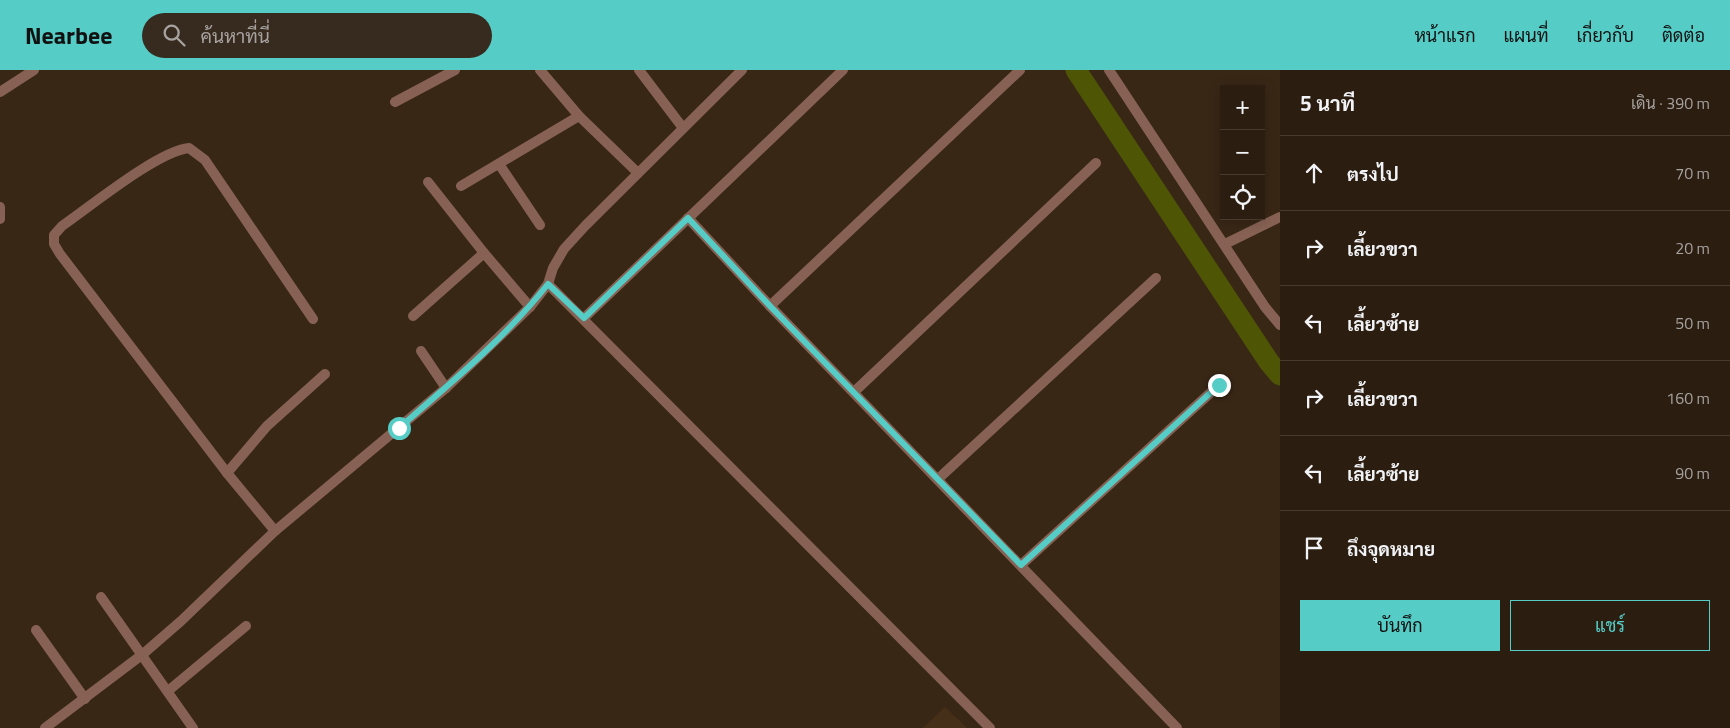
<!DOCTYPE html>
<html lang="th">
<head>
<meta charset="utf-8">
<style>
  :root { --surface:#2b1d10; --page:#372a1e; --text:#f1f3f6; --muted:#a6a29f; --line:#473b30; --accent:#55cdc6 }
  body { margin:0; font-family:"Titillium Web",Sarabun,sans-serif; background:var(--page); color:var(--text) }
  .controls { position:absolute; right:15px; top:15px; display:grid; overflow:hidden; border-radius:0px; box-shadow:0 2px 12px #0003 }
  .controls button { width:45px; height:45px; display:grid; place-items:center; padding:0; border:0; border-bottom:1px solid var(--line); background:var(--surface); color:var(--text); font:25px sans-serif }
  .stop { position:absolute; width:15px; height:15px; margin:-11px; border:4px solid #55cdc6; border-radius:50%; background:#fff }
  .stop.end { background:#55cdc6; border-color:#fff; box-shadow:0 1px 5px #0008 }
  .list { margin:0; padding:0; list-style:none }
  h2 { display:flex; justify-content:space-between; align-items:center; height:65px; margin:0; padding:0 20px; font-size:21px }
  h2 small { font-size:16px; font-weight:400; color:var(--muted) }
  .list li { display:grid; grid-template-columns:32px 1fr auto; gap:15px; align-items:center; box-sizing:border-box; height:75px; padding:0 20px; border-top:1px solid var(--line) }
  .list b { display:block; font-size:19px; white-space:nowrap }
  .list em { font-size:16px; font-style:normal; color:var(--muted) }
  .actions { display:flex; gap:10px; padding:15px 20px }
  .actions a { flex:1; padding:11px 0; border:1px solid var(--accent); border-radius:0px; text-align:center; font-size:18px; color:var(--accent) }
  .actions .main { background:var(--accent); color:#111 }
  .icon { flex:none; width:28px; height:28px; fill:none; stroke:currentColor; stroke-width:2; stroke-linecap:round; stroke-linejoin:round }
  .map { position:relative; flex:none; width:1280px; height:658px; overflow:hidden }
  header { display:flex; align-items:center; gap:30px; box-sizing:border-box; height:70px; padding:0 25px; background:var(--accent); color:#111 }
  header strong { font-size:24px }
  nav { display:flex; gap:28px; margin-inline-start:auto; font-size:18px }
  .search { width:350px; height:45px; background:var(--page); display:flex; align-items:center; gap:12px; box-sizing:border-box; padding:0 18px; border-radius:28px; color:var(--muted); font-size:19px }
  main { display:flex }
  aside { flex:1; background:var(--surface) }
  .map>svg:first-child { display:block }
  .built { fill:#462f18 }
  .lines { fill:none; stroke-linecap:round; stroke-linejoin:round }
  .canal { stroke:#4e5606; stroke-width:21 }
  .service { stroke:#876254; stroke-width:10 }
  .minor { stroke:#876254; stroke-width:10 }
  .route { stroke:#55cdc6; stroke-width:6 }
</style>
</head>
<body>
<header>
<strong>Nearbee</strong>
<div class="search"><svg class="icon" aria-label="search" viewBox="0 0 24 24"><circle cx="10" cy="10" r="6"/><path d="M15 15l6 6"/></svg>ค้นหาที่นี่</div>
<nav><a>หน้าแรก</a><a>แผนที่</a><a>เกี่ยวกับ</a><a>ติดต่อ</a></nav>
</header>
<main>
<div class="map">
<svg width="1280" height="658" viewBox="0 0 1280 658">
  <rect width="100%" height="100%" fill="#392716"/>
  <path class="built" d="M945,637l22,21h-44z"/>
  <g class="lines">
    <path class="canal" d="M1076,0l193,292 11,13"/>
    <path class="service" d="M1225,174l55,-27"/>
    <g class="minor">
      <path d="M540,0l39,46 59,57"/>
      <path d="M639,0l44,58"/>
      <path d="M1109,0l156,237 15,18"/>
      <path d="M0,22l34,-22"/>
      <path d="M395,32l60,-32"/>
      <path d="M499,94l41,61"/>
      <path d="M428,112l56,71"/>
      <path d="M461,116l118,-70"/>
      <path d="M0,137v12"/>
      <path d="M688,148l82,88 407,422"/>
      <path d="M548,214l442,444"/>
      <path d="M770,236l250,-236"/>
      <path d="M413,246l71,-63 46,54"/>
      <path d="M584,248l259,-248"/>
      <path d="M421,281l25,37"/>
      <path d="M854,322l242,-229"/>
      <path d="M227,403l-167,-219 -6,-10v-9l8,-9c29,-20 96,-75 127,-78l16,12 108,159"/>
      <path d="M938,409l218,-201"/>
      <path d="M275,461l-48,-58 40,-47 58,-52"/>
      <path d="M1021,495l198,-180"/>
      <path d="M101,527l92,131"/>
      <path d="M36,560l49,69"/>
      <path d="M168,621l78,-65"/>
      <path d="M45,658l98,-74 38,-33 94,-90 171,-143 84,-81 18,-23 5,-16 11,-19 21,-23 157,-156"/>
    </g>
  </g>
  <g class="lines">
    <path class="route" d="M399,358c52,-45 106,-90 149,-144l36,34 104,-100 82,88 251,259 198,-180"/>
  </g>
</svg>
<div class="controls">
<button>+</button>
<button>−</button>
<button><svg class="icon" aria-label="locate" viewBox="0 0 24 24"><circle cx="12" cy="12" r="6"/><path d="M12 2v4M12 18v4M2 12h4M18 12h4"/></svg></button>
</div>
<div class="stop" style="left:399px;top:358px"></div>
<div class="stop end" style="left:1219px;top:315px"></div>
</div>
<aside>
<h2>5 นาที<small>เดิน · 390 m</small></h2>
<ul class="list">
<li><svg class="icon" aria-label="ahead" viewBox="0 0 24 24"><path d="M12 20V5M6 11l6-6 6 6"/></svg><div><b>ตรงไป</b></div><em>70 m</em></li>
<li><svg class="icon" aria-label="right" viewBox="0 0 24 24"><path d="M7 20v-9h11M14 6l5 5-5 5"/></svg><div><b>เลี้ยวขวา</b></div><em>20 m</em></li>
<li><svg class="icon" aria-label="left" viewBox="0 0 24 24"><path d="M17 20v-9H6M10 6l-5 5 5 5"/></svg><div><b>เลี้ยวซ้าย</b></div><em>50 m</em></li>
<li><svg class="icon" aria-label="right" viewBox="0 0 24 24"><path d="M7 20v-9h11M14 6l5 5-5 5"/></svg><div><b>เลี้ยวขวา</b></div><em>160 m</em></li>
<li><svg class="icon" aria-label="left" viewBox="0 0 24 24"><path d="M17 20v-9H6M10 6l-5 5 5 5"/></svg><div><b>เลี้ยวซ้าย</b></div><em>90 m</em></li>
<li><svg class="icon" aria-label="arrive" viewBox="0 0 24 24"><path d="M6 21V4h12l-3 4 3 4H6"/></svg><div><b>ถึงจุดหมาย</b></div></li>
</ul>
<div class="actions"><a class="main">บันทึก</a><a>แชร์</a></div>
</aside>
</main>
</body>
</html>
